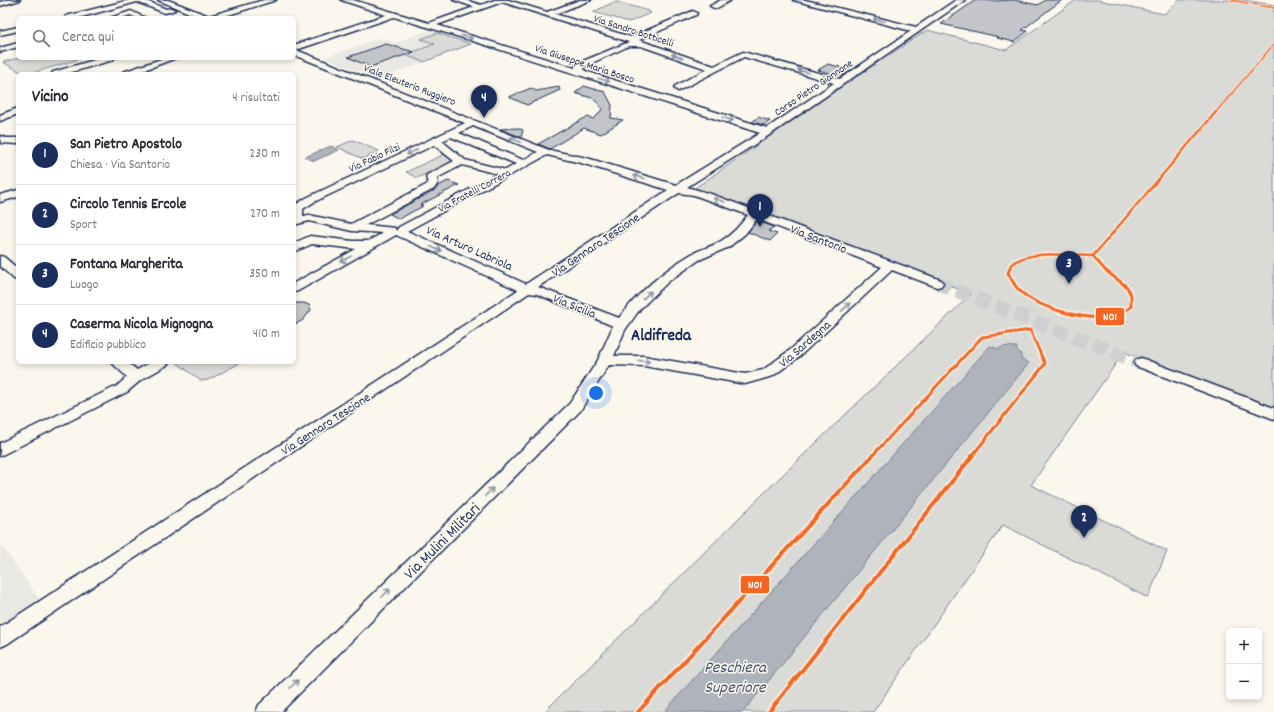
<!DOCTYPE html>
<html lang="it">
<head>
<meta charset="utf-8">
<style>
  :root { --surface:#fff; --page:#f7f7f7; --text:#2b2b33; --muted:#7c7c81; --line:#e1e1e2; --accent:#1b2f5e }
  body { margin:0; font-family:Dekko,sans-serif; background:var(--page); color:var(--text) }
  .controls { position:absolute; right:12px; bottom:12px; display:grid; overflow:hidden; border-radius:6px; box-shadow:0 2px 6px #0003 }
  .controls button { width:36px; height:36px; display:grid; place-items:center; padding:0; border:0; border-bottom:1px solid var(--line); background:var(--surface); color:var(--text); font:20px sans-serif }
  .you { position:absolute; left:596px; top:393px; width:14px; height:14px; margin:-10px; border:3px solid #fff; border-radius:50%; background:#1a73e8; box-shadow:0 0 0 6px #1a73e833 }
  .badge { display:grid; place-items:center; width:26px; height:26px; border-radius:50%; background:var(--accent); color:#fff; font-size:13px; font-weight:700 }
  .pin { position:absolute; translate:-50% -33px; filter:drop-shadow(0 1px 2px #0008) }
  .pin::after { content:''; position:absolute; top:21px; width:14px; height:12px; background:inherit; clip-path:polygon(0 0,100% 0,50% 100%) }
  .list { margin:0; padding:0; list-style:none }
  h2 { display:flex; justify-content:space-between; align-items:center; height:52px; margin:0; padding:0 16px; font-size:17px }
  h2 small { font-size:13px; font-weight:400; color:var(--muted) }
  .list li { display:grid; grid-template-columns:26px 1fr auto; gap:12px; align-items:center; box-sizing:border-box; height:60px; padding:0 16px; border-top:1px solid var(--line) }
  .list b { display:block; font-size:15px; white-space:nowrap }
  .list p { margin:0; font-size:13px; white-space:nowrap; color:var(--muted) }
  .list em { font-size:13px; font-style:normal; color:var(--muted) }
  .icon { flex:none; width:22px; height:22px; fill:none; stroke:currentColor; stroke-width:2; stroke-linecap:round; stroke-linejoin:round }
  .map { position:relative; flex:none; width:1274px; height:712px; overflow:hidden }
  .search { position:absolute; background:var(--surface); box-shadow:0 2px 6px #0003; left:16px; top:16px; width:280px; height:44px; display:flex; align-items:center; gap:10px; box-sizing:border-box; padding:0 14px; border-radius:6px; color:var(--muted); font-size:15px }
  .panel { position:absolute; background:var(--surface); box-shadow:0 2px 6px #0003; left:16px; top:72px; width:280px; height:292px; border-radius:6px }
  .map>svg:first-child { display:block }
  .built { fill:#eae8e2 }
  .green { fill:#dadad7; stroke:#7a849a }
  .water { fill:#afb3bb; stroke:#747e96 }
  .building { fill:#c3c5c9; stroke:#1b2f5e }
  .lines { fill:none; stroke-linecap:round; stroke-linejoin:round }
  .minor-tunnel { stroke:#cecfd0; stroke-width:14; stroke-dasharray:14 7; stroke-linecap:butt }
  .minor-casing { stroke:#1b2f5e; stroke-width:3 }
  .minor { fill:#fbf7ec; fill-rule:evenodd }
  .bus-1-far3-casing { stroke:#fbf7ec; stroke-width:3 }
  .bus-1-far2-casing { stroke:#fbf7ec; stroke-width:5 }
  .bus-1-far1-casing { stroke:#fbf7ec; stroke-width:6 }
  .bus-1-casing { stroke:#fbf7ec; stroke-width:7 }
  .bus-1-far3 { stroke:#f26522; stroke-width:1.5 }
  .bus-1-far2 { stroke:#f26522; stroke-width:2.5 }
  .bus-1-far1 { stroke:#f26522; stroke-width:3 }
  .bus-1 { stroke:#f26522; stroke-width:4 }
  .oneway { stroke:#8b93a5 }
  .labels { text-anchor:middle; stroke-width:3; stroke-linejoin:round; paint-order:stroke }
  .far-street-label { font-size:11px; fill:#1b2f5e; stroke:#fbf7ec }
  .street-label { font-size:13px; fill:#1b2f5e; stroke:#fbf7ec }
  .near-street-label { font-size:16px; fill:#1b2f5e; stroke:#fbf7ec }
  .district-label { font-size:17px; font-weight:bold; fill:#1b2f5e; stroke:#fbf7ec }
  .near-water-label { font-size:17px; font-style:italic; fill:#47577a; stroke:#fbf7ec }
  .line-badge { stroke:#fbf7ec; stroke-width:1.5 }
  .badge-label { font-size:11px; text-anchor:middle; font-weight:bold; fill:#fff }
</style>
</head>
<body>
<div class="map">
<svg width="1274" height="712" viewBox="0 0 1274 712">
  <rect width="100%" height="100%" fill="#fbf7ec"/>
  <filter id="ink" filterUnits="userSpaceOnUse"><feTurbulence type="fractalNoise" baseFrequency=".025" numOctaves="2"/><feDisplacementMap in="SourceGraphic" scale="8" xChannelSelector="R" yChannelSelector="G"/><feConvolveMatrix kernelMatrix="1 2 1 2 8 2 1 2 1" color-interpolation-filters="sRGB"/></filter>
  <g filter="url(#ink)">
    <g class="built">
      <path d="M429,30l8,3 -15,6 14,4 -30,12 18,7 -44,17 -56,-21 55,-20 15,5z"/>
      <path d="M0,543l41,59 -41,27z"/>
    </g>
    <g class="green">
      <path d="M1076,0h22l66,14 16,-14h63l31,5v404l-150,-57 -93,133 136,66 -19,47 -145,-73 -130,187h-329l223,-222 204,-196 -276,-106 149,-103 83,-55 79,20z"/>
      <path d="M617,2l32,9 2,2 -22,9 -36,-10 19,-9z"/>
      <path d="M437,33l34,11 -47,18 -19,-7 30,-11 -14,-5z"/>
      <path d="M19,58h64l-54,16h-5l-21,-12z"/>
      <path d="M353,140l26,11 -16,8 -26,-12z"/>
      <path d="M449,152l12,10 -26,13 -5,-3 -13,6 -11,-6z"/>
      <path d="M176,362h66l-34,18 -7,1z"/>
    </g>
    <g class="water">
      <path d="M331,146l8,4 -25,11 -9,-4z"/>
      <path d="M990,346l8,3c6,-4 13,-2 18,-2h1l-1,2 5,5v5l8,4 -286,349h-79z"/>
    </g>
    <g class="building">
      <path d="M976,0l19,1 19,-1 24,5 7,-5h17l-40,30 6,1 -14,11 -17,-4 2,-1 -58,-13z"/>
      <path d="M386,44l28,8 -44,15 -22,-10z"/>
      <path d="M828,64l23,6 -10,6 -23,-6z"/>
      <path d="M584,86l21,6 7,13 -1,13 12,2 -22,14 -17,-6 -34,21 -12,-5 45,-25 5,-2 5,2 5,-4 4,-6 -4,-6 -6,-5 -17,-5z"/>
      <path d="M559,87l1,3 -33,15 -18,-8 22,-9 5,3z"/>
      <path d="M758,117l12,4 -6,4 -12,-3z"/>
      <path d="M517,128l6,2 -2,7 -21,-8z"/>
      <path d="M448,181l11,4 -39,20 3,1 -24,13 -9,-5 45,-24 3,-4z"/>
      <path d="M757,221l17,6 -6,4 9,3 -7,7 -22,-9z"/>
      <path d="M294,303h10l5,2 2,5 -8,10 -9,5z"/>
    </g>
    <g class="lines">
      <path class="minor-tunnel" d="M937,283l204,80"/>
      <defs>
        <g id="minor">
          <path d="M8,0h12l-20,6v-4z"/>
          <path d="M130,0h14l22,9 5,-1 4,2 -10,3 -28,-11 -59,16h-13l1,-2z"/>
          <path d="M158,0h10l41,16 55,-16h12l-57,18h-18z"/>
          <path d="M341,0h12l76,23 45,-16 -21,-7h12l16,5 14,-5h13l39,12 33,-12h11l-36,14 76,23 62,-26 4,2 -1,2 -57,25 75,26 29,-14 97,27 71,-48 -118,-31h12l111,27 40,-27h9l-194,134 -84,53 24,7 230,86 2,3 -2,3 -4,1 -45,-17 -92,86 -27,20 -28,8 -101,-18 -35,-1 -29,46 -299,301h-25l3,-7 311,-302 28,-43 15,-34 -76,-32 -8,-1 -522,351 -7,3v-20l518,-337 -122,-55 -98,56 -4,1v-9l62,-34 -44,-5 -18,8v-9l16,-7 43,5h15l15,-8 -31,-2 -43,-10 -15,4 1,-20 11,-7 159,-75 -171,-68v-10l92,-30zM502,2l127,40 -53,22 -1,4 -138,-43zM394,17l82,25 284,91 -84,52 -89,-27 -38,-8 -253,-100zM629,46h12l66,23 -32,17 -1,2 4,3 66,-34 90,26 -67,45 -182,-57 -2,-4zM473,126l65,26 -15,8 -64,-27zM451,137l65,27 -10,6 -41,-10 -23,-19zM434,145l20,16 -27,14 -1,2 2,6 -2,2 -75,39 -42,-9 -6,1v-7l11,-7zM547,155l34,8 87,27 -142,94 -119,-53zM462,165l36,9 -99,53 -3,4 -1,-3 -29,-3 68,-36 4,-6 -1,-5zM679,193l15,2 54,20c-8,10 -15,19 -27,26 -9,6 -21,8 -31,14 -27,16 -52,38 -71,63l-81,-31zM757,219l125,48 -92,83 -27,20 -18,4 -101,-18h-30l11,-26 15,-21 29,-28 30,-21 30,-13 16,-13z"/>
          <path d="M721,0h10l-14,8h-3l-4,-2z"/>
          <path d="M131,11l15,7h-10l-6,-3 -8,3h-12z"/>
          <path d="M18,27v4l-18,4v-4z"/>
          <path d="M18,43v4l-18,5v-4z"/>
          <path d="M101,58h13l-1,2 -48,14h-13l1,-2z"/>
          <path d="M164,58h12l-42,16h-12l1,-2z"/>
          <path d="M18,108v6l-18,7v-6z"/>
          <path d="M0,136l6,2h12v6l-17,-1z"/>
          <path d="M18,190v7l-18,5v-7z"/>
          <path d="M0,256l4,1 14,12v11l-4,-1 -14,-13z"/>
          <path d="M1141,358l133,50v11l-138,-53 -2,-3 2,-3z"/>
          <path d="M111,362h16l10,8 14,-8h18l-2,3 -26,15 -14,12 -127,64v-13l117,-57 10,-9z"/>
        </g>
      </defs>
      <use href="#minor" class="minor-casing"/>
      <use href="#minor" class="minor"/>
      <defs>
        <g id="bus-1-far3">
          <path d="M1231,0l43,8"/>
          <path d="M1215,113l59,-69"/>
        </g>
        <g id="bus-1-far2">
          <path d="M1093,256l123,-144"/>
          <path d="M1015,262c16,-12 58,-6 78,-6l5,6"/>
        </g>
        <g id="bus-1-far1">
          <path d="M1016,261l-5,4 -3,8c3,5 6,12 10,16 18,19 65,31 91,28 8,-1 15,-5 22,-10v-12l-4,-8 -22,-17 -8,-9"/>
          <path d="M872,456l110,-119 48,-7 15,34 -73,92"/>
        </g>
        <g id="bus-1">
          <path d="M638,712l235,-257"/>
          <path d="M769,712l204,-257"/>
        </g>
      </defs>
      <use href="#bus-1-far3" class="bus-1-far3-casing"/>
      <use href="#bus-1-far2" class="bus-1-far2-casing"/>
      <use href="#bus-1-far1" class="bus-1-far1-casing"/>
      <use href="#bus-1" class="bus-1-casing"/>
      <use href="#bus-1-far3" class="bus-1-far3"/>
      <use href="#bus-1-far2" class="bus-1-far2"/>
      <use href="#bus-1-far1" class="bus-1-far1"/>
      <use href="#bus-1" class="bus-1"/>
    </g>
    <defs><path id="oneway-shaft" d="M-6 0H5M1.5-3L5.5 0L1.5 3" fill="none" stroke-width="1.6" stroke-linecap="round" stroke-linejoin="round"/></defs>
    <g class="oneway">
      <use href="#oneway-shaft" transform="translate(879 20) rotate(-166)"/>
      <use href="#oneway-shaft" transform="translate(467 37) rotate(17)"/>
      <use href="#oneway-shaft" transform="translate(677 56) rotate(-161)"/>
      <use href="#oneway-shaft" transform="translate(803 71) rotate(-164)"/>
      <use href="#oneway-shaft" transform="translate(604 80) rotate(17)"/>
      <use href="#oneway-shaft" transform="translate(728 119) rotate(17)"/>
      <use href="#oneway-shaft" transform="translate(515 140) rotate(-160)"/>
      <use href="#oneway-shaft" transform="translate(412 152) rotate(155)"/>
      <use href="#oneway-shaft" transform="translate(639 177) rotate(-163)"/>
      <use href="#oneway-shaft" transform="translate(719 200) rotate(-160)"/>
      <use href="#oneway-shaft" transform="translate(436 249) rotate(24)"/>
      <use href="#oneway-shaft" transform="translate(346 259) rotate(151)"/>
      <use href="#oneway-shaft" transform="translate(647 295) rotate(-43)"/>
      <use href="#oneway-shaft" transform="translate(846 307) rotate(-43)"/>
      <use href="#oneway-shaft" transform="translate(644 361) rotate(6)"/>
      <use href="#oneway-shaft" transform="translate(489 492) rotate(-45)"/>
      <use href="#oneway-shaft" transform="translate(386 593) rotate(-45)"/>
      <use href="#oneway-shaft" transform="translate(294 684) rotate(-45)"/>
    </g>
  </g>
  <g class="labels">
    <g class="far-street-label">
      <text transform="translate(634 30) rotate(18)" y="4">Via Sandro Botticelli</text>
      <text transform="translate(585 63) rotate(18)" y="4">Via Giuseppe Maria Bosco</text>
      <text transform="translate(410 84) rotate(21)" y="4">Viale Eleuterio Ruggiero</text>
      <text transform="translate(813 87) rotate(-34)" y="4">Corso Pietro Giannone</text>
      <text transform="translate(374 157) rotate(-25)" y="4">Via Fabio Filzi</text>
      <text transform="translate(474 190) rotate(-28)" y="4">Via Fratelli Correra</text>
    </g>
    <g class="street-label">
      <text transform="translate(819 238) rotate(21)" y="5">Via Santorio</text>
      <text transform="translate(595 244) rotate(-34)" y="5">Via Gennaro Tescione</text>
      <text transform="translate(470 247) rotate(24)" y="5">Via Arturo Labriola</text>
      <text transform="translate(575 305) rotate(22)" y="5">Via Sicilia</text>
      <text transform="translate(804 343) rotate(-41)" y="5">Via Sardegna</text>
      <text transform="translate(325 423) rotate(-33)" y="5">Via Gennaro Tescione</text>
    </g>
    <g class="near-street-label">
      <text transform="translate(441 540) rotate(-45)" y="6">Via Mulini Militari</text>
    </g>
    <g class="district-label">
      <text x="661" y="340">Aldifreda</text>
    </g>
    <g class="near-water-label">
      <text x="735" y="672">Peschiera<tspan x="735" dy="20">Superiore</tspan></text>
    </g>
  </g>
  <g class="line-badge">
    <rect x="1095" y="307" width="30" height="19" rx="4" fill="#f26522"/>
    <rect x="740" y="575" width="30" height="19" rx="4" fill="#f26522"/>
  </g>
  <g class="badge-label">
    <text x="1110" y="320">N01</text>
    <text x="755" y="588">N01</text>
  </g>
</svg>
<div class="controls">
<button>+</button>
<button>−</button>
</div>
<div class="you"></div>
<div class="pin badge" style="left:760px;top:227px">1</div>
<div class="pin badge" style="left:1084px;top:538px">2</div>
<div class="pin badge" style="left:1069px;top:284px">3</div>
<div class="pin badge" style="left:484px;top:118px">4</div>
<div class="search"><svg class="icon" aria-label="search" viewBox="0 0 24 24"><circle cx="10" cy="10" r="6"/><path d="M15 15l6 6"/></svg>Cerca qui</div>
<section class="panel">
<h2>Vicino<small>4 risultati</small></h2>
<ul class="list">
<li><span class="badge">1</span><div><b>San Pietro Apostolo</b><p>Chiesa · Via Santorio</p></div><em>230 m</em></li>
<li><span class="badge">2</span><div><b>Circolo Tennis Ercole</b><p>Sport</p></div><em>270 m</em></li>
<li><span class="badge">3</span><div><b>Fontana Margherita</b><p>Luogo</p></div><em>350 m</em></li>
<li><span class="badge">4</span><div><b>Caserma Nicola Mignogna</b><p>Edificio pubblico</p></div><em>410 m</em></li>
</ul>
</section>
</div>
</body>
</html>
